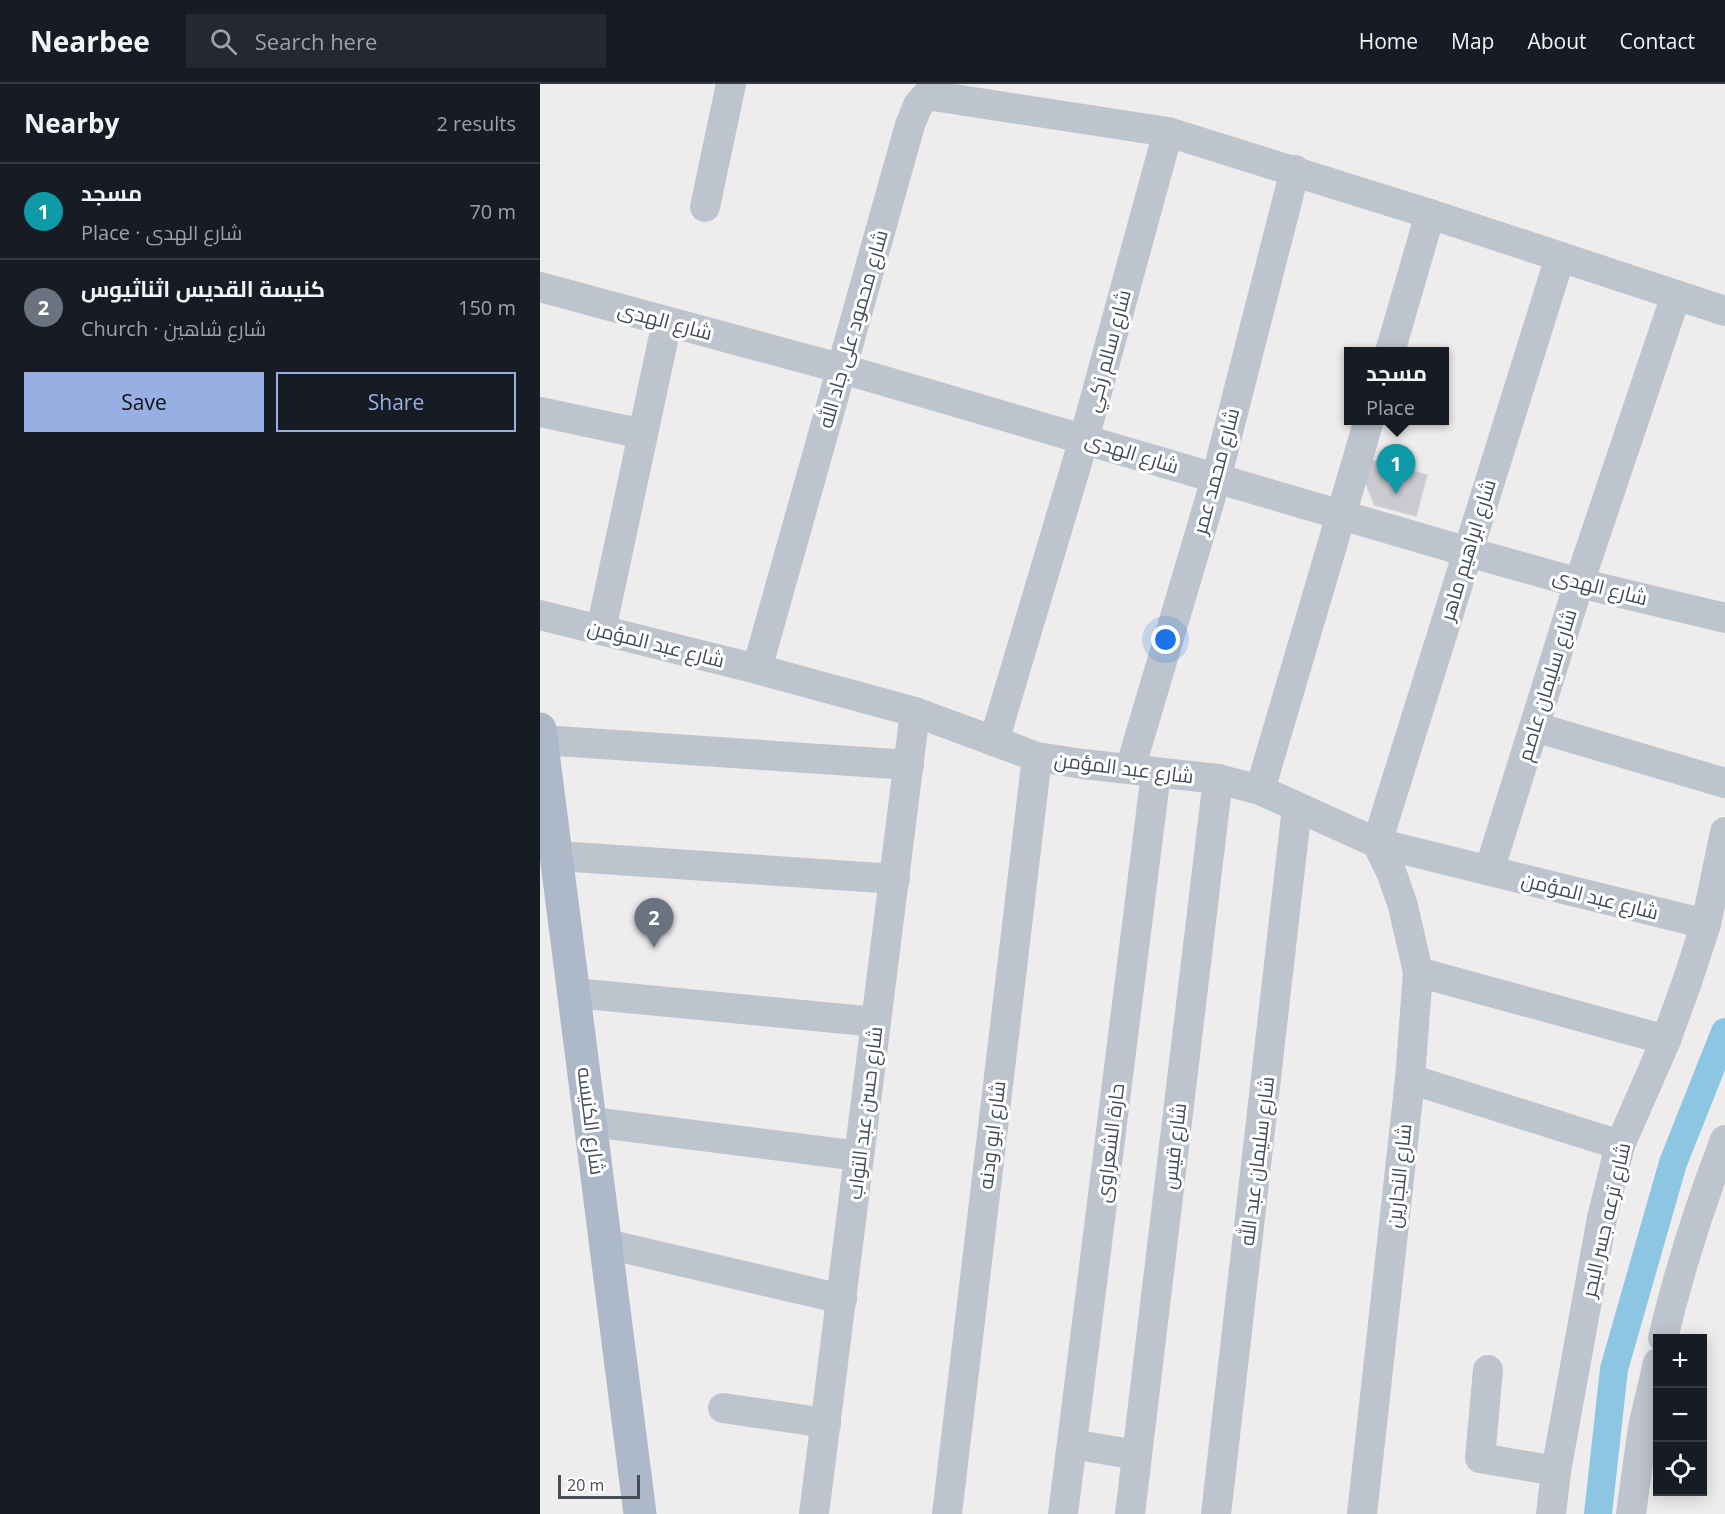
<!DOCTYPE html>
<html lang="en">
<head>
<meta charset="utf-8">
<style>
  :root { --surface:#171b24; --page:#242831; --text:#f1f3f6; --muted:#9ea1a6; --line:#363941; --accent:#97afe3 }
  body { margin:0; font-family:"Open Sans",Cairo,sans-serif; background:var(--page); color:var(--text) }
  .controls { position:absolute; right:18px; bottom:18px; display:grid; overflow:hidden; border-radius:0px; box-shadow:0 3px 15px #0003 }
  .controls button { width:54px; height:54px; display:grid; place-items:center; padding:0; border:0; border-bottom:2px solid var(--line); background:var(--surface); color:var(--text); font:30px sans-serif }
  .scale { position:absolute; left:18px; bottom:15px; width:82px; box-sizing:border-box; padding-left:6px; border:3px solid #464d57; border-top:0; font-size:16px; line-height:21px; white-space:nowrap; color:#464d57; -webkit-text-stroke:4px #fff; paint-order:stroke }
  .you { position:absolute; left:626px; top:556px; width:21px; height:21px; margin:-15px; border:4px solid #fff; border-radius:50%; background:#1a73e8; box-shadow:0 0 0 9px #1a73e833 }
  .badge { display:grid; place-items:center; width:39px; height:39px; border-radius:50%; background:var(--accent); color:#fff; font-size:20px; font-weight:700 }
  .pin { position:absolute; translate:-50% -50px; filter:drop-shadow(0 2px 3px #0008) }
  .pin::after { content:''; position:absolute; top:32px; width:21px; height:18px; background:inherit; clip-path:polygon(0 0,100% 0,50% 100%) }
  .popup { position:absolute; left:804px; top:263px; width:105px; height:78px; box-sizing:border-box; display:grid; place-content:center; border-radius:0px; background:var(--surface); filter:drop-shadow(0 2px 4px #0005); font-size:20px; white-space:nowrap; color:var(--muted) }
  .popup b { font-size:22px; color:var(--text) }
  .popup::after { content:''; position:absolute; left:50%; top:100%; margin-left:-12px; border:12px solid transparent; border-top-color:var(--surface) }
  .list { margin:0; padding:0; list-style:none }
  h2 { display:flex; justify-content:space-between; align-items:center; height:78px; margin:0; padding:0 24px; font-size:26px }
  h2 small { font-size:20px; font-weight:400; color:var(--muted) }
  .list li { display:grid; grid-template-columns:39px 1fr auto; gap:18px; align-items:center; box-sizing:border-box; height:96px; padding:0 24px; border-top:2px solid var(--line) }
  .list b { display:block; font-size:22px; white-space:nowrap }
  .list p { margin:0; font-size:20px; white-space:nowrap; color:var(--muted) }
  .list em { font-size:20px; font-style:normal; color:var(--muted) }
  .actions { display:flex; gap:12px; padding:18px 24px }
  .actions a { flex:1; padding:14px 0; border:2px solid var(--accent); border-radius:0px; text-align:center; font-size:21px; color:var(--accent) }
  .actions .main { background:var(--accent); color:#111 }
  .icon { flex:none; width:33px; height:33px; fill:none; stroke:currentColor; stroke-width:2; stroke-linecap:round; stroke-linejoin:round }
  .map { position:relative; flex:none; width:1185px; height:1430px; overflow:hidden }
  header { display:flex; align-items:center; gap:36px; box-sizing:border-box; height:84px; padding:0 30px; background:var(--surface); border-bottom:2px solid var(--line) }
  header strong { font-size:28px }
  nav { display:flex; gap:33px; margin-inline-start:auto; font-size:21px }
  .search { width:420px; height:54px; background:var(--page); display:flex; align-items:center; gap:15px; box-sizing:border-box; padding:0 21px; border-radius:0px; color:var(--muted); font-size:22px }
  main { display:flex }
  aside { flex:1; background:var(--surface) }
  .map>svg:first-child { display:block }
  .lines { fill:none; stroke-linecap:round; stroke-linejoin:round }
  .canal { stroke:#8dc6e3; stroke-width:28 }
  .building { fill:#cacad0; stroke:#d0d1d7; stroke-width:1.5 }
  .minor { stroke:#bec4cd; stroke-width:30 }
  .major { stroke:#adb8c9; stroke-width:33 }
  .labels { text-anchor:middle; stroke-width:6; stroke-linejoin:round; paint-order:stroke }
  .street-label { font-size:20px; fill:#464d57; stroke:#fff }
</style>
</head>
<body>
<header>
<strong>Nearbee</strong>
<div class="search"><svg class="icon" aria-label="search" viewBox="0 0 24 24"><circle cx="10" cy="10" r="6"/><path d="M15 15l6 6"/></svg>Search here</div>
<nav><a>Home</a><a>Map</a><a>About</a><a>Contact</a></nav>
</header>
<main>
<aside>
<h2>Nearby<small>2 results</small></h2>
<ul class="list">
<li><span class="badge" style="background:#0f9aa8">1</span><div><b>مسجد</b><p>Place · شارع الهدى</p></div><em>70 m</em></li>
<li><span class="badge" style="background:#6b7280">2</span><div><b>كنيسة القديس اثناثيوس</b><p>Church · شارع شاهين</p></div><em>150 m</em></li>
</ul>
<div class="actions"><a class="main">Save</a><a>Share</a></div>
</aside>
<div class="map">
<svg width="1185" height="1430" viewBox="0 0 1185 1430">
  <rect width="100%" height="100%" fill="#eeecec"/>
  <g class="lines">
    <path class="canal" d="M1058,1430l16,-145 59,-206 52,-131"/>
  </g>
  <path class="building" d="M831,376l56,15 -11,41 -41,-11 -10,-23z"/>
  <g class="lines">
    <g class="minor">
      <path d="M165,123l26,-123"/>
      <path d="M0,203l303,82 625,183 111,31 146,35"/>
      <path d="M850,268l40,-138"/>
      <path d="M0,328l103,22"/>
      <path d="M0,531l217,54 158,43 122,45 46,7 135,15 42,11 117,53 329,81"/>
      <path d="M61,546l66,-308"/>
      <path d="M217,585l153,-544 8,-20 9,-10 241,37 262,82 295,97"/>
      <path d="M995,643l190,56"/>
      <path d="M2,656l367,25"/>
      <path d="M454,657l90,-302 84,-307"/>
      <path d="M590,685l86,-290 79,-309"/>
      <path d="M720,706l109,-370"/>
      <path d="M18,772l337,23"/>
      <path d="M949,787l90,-288 97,-288"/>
      <path d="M878,888l248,68"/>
      <path d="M35,909l301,29"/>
      <path d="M870,995l210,66"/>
      <path d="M52,1038l267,34"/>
      <path d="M67,1160l235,55"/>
      <path d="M1123,1254c16,-67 37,-133 62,-198"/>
      <path d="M948,1286l-8,88 76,13"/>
      <path d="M183,1324l103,15"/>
      <path d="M532,1360l65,11"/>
      <path d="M274,1430l101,-802"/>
      <path d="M407,1430l90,-757"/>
      <path d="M523,1430l93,-741"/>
      <path d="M590,1430l88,-735"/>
      <path d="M676,1430l81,-707"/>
      <path d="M822,1430l48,-435 8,-107 -15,-66 -11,-32 -15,-31 183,-586"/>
      <path d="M1011,1430l5,-43 46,-253 18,-73 46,-105 21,-58 19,-58 19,-92"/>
      <path d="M1091,1430l12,-87 15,-64"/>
    </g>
    <path class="major" d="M0,645l100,785"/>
  </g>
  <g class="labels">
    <g class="street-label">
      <text transform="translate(125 237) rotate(15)" y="7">شارع الهدى</text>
      <text transform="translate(313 245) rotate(-74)" y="7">شارع محمود على جاد الله</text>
      <text transform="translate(568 267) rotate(-75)" y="7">شارع سالم زكي</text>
      <text transform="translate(592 369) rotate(17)" y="7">شارع الهدى</text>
      <text transform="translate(676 387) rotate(-75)" y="7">شارع محمد عمر</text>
      <text transform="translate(928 466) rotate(-73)" y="7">شارع ابراهيم ماهر</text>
      <text transform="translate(1060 503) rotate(14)" y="7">شارع الهدى</text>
      <text transform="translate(116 560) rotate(14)" y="7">شارع عبد المؤمن</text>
      <text transform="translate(1007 601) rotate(-73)" y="7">شارع سليمان عاصم</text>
      <text transform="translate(584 684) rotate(7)" y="7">شارع عبد المؤمن</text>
      <text transform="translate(1050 812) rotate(14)" y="7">شارع عبد المؤمن</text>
      <text transform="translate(325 1029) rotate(-83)" y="7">شارع حسن عبد التواب</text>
      <text transform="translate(51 1037) rotate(83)" y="7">شارع الكنيسه</text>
      <text transform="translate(452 1051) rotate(-83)" y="7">شارع ابو ودنه</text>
      <text transform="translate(570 1059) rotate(-83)" y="7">حارة الشعراوى</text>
      <text transform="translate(634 1062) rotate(-83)" y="7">شارع قيس</text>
      <text transform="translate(717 1077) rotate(-83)" y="7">شارع سليمان عبد الله</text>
      <text transform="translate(859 1092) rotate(-84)" y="7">شارع النجارين</text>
      <text transform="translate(1066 1136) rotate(-77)" y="7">شارع ترعه جسر البحر</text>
    </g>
  </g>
</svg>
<div class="controls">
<button>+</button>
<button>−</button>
<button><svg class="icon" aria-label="locate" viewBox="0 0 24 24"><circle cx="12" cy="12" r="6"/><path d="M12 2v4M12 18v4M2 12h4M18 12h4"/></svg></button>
</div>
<div class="scale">20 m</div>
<div class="you"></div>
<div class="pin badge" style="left:856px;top:410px;background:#0f9aa8">1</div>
<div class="popup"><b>مسجد</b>Place</div>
<div class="pin badge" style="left:114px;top:864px;background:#6b7280">2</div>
</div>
</main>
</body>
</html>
